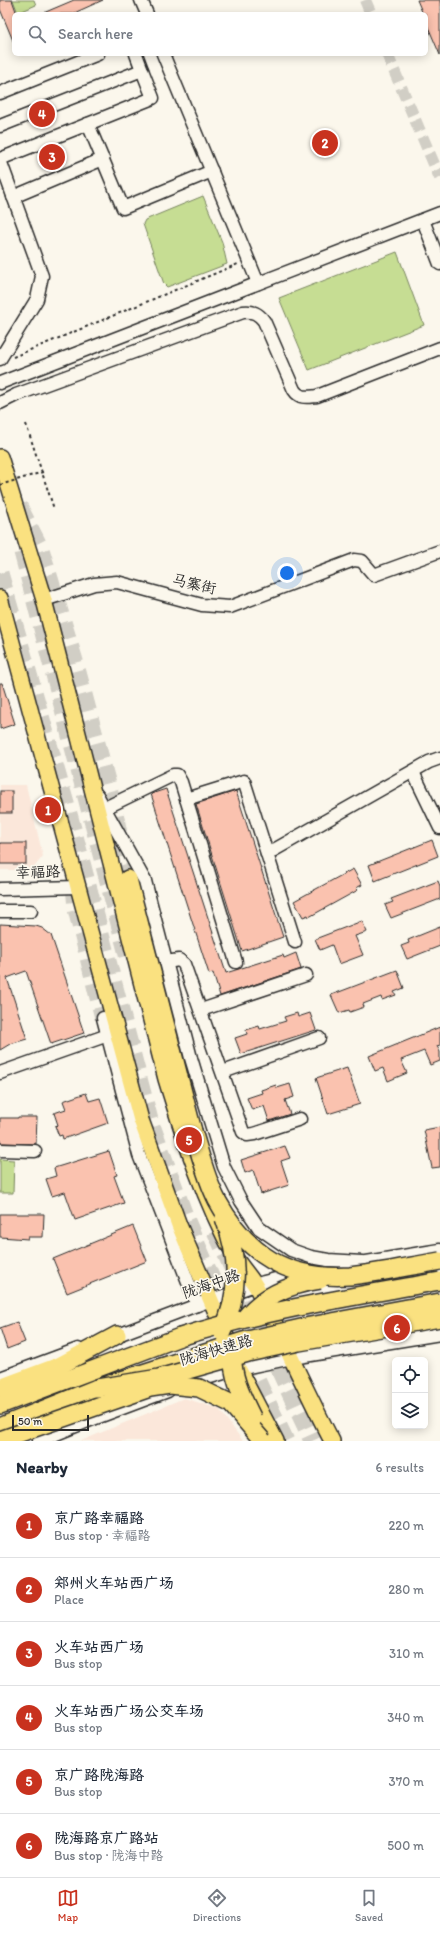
<!DOCTYPE html>
<html lang="en">
<head>
<meta charset="utf-8">
<style>
  :root { --surface:#fff; --page:#f2f2f3; --text:#1f2937; --muted:#747a83; --line:#e0e1e3; --accent:#c8321e }
  body { margin:0; font-family:Itim,"LXGW WenKai TC",sans-serif; background:var(--page); color:var(--text) }
  .controls { position:absolute; right:12px; bottom:12px; display:grid; overflow:hidden; border-radius:6px; box-shadow:0 2px 10px #0003 }
  .controls button { width:36px; height:36px; display:grid; place-items:center; padding:0; border:0; border-bottom:1px solid var(--line); background:var(--surface); color:var(--text); font:20px sans-serif }
  .scale { position:absolute; left:12px; bottom:10px; width:77px; box-sizing:border-box; padding-left:4px; border:2px solid #2b2b2b; border-top:0; font-size:11px; line-height:14px; white-space:nowrap; color:#2b2b2b; -webkit-text-stroke:3px #fbf7ec; paint-order:stroke }
  .you { position:absolute; left:287px; top:573px; width:14px; height:14px; margin:-10px; border:3px solid #fff; border-radius:50%; background:#1a73e8; box-shadow:0 0 0 6px #1a73e833 }
  .badge { display:grid; place-items:center; width:26px; height:26px; border-radius:50%; background:var(--accent); color:#fff; font-size:13px; font-weight:700 }
  .pin { position:absolute; translate:-50% -50%; border:2px solid #fff; box-shadow:0 1px 4px #0006 }
  .list { margin:0; padding:0; list-style:none }
  h2 { display:flex; justify-content:space-between; align-items:center; height:52px; margin:0; padding:0 16px; font-size:17px }
  h2 small { font-size:13px; font-weight:400; color:var(--muted) }
  .list li { display:grid; grid-template-columns:26px 1fr auto; gap:12px; align-items:center; box-sizing:border-box; height:64px; padding:0 16px; border-top:1px solid var(--line) }
  .list b { display:block; font-size:15px; white-space:nowrap }
  .list p { margin:0; font-size:13px; white-space:nowrap; color:var(--muted) }
  .list em { font-size:13px; font-style:normal; color:var(--muted) }
  .icon { flex:none; width:22px; height:22px; fill:none; stroke:currentColor; stroke-width:2; stroke-linecap:round; stroke-linejoin:round }
  .map { position:relative; flex:none; width:440px; height:1441px; overflow:hidden }
  .search { position:absolute; background:var(--surface); box-shadow:0 2px 10px #0003; left:12px; right:12px; top:12px; height:44px; display:flex; align-items:center; gap:10px; box-sizing:border-box; padding:0 14px; border-radius:6px; color:var(--muted); font-size:15px }
  .sheet { height:436px; background:var(--surface) }
  nav { display:flex; justify-content:space-around; align-items:center; box-sizing:border-box; height:56px; border-top:1px solid var(--line); background:var(--surface); font-size:11px; color:var(--muted) }
  nav a { display:grid; justify-items:center; gap:2px }
  nav .on { color:var(--accent) }
  .map>svg:first-child { display:block }
  .built { fill:#fbe7da }
  .green { fill:#c6dd93; stroke:#78845f }
  .building { fill:#fac2af; stroke:#2b2b2b }
  .lines { fill:none; stroke-linecap:round; stroke-linejoin:round }
  .minor-tunnel { stroke:#d1cec5; stroke-width:12; stroke-dasharray:12 6; stroke-linecap:butt }
  .highway-tunnel { stroke:#d1cec5; stroke-width:17; stroke-dasharray:17 8; stroke-linecap:butt }
  .minor-casing { stroke:#2b2b2b; stroke-width:15 }
  .major-casing { stroke:#2b2b2b; stroke-width:18 }
  .highway-casing { stroke:#2b2b2b; stroke-width:20 }
  .path { stroke:#2b2b2b; stroke-width:2; stroke-dasharray:3 3; stroke-linecap:butt }
  .minor { stroke:#fbf7ec; stroke-width:12 }
  .major { stroke:#fae180; stroke-width:15 }
  .highway { stroke:#fae180; stroke-width:17 }
  .highway-bridge-casing { stroke:#2b2b2b; stroke-width:20; stroke-linecap:butt }
  .path-bridge { stroke:#2b2b2b; stroke-width:2; stroke-dasharray:3 3; stroke-linecap:butt }
  .highway-bridge { stroke:#fae180; stroke-width:17 }
  .labels { text-anchor:middle; stroke-width:3.5; stroke-linejoin:round; paint-order:stroke }
  .street-label { font-size:15px; fill:#2b2b2b; stroke:#fbf7ec }
</style>
</head>
<body>
<div class="map">
<svg width="440" height="1441" viewBox="0 0 440 1441">
  <rect width="100%" height="100%" fill="#fbf7ec"/>
  <filter id="ink" filterUnits="userSpaceOnUse"><feTurbulence type="fractalNoise" baseFrequency=".025" numOctaves="2"/><feDisplacementMap in="SourceGraphic" scale="8" xChannelSelector="R" yChannelSelector="G"/><feConvolveMatrix kernelMatrix="1 2 1 2 8 2 1 2 1" color-interpolation-filters="sRGB"/></filter>
  <g filter="url(#ink)">
    <g class="built">
      <path d="M0,785h26l17,71 -11,14h-32z"/>
      <path d="M184,1398l35,11 24,32h-162z"/>
    </g>
    <g class="green">
      <path d="M13,0h21l2,5 -18,8z"/>
      <path d="M203,196l19,46 5,22 -60,23 -3,-3 -21,-60 2,-4z"/>
      <path d="M397,252l27,73 -115,45 -30,-72z"/>
      <path d="M0,1159l14,1 -1,33h-13z"/>
    </g>
    <g class="building">
      <path d="M0,0h12l5,14h-3v29l-14,-34z"/>
      <path d="M74,0h29l-31,14h-31z"/>
      <path d="M417,0h23v55l-14,-33v-8h-3z"/>
      <path d="M0,683h2l13,41 -15,5z"/>
      <path d="M166,789l60,184 57,-18 1,3 12,-5 5,16 -81,27 -7,-23 -4,1 -58,-180z"/>
      <rect x="0" y="791" width="12" height="22"/>
      <path d="M236,791l47,146 -41,14 -46,-147z"/>
      <path d="M432,840l6,16 -63,25 -6,-16z"/>
      <rect x="0" y="843" width="26" height="21"/>
      <path d="M353,869l9,16 -6,3 2,2 -49,27 -1,-2 -5,2 -9,-16z"/>
      <path d="M438,881l2,5v13l-49,19 -6,-13 8,-3 -2,-3z"/>
      <path d="M362,921l5,11 -12,4 8,19 -24,9 -7,-19 -12,5 -5,-11z"/>
      <path d="M0,924l36,2 6,2 9,7 33,98 -33,11 -25,-73 -19,7 20,61 -17,5 -10,6z"/>
      <path d="M440,927v19l-33,13 -6,-13 8,-3 -1,-3z"/>
      <path d="M397,970l7,18 -10,4 2,3 -14,5 -1,-3 -18,7 1,3 -14,5 -1,-2 -10,3 -8,-18z"/>
      <path d="M297,1013l1,4 12,-4 6,17 -75,24 -6,-16 12,-4 -1,-4 13,-4 1,3 26,-8 -2,-4z"/>
      <path d="M440,1027v18l-3,1 3,6v9l-10,4 -6,-14 -23,9 6,13 -19,8 -5,-13 -8,3 -6,-15z"/>
      <path d="M347,1068l13,36 -32,10 -12,-36z"/>
      <path d="M290,1084l4,13 -9,3 5,14 -21,7 -5,-15 -12,4 -5,-12 15,-5 -1,-3 15,-5 1,3z"/>
      <path d="M86,1093l3,8 11,-3 8,25 -45,16 -1,-4 -3,1 -4,-10 3,-1 -4,-12 12,-4 -3,-8z"/>
      <path d="M18,1117h19l-1,27 -36,-1v-25h18z"/>
      <path d="M440,1127v40l-8,1 -8,-38z"/>
      <path d="M285,1146l5,12 -9,3 8,24 -28,9 -8,-24 -8,3 -4,-13z"/>
      <path d="M109,1151l8,24 -3,1 10,27 -49,17 -10,-28 -13,4 -6,-17 10,-3 -2,-8z"/>
      <path d="M0,1214h44l-1,23h-15v2l-28,-2z"/>
      <path d="M133,1226l14,35 -80,32 -14,-34z"/>
      <path d="M17,1322l8,20 -18,7 -7,-21z"/>
    </g>
    <g class="lines">
      <g class="minor-tunnel">
        <path d="M365,0l6,14"/>
        <path d="M387,54l53,124"/>
      </g>
      <g class="highway-tunnel">
        <path d="M19,506l22,43 34,112 38,142 15,76"/>
        <path d="M22,552l107,410"/>
        <path d="M0,573l71,248 79,299 37,101 57,131 42,89"/>
        <path d="M74,885l2,24 27,109"/>
        <path d="M215,1231l97,210"/>
      </g>
      <defs>
        <g id="minor">
          <path d="M141,0l6,14"/>
          <path d="M163,54l95,229"/>
          <path d="M0,93l98,-39"/>
          <path d="M88,124l35,84 89,-37"/>
          <path d="M0,126l142,-56 -6,-16"/>
          <path d="M0,159l153,-61 -11,-28"/>
          <path d="M0,160l42,116 -5,23 -37,60"/>
          <path d="M13,197l90,-38"/>
          <path d="M423,220l17,44"/>
          <path d="M0,383l440,-170"/>
          <path d="M0,403l16,-8 227,-83c10,-1 15,1 21,9l30,69c6,9 13,7 23,6l123,-48"/>
          <path d="M44,600l50,-16 23,-2 85,23 28,2 124,-47 8,1 12,14 66,-24"/>
          <path d="M413,772l27,56"/>
          <path d="M97,795l48,86 46,177 33,109 17,34 18,27 32,22 20,7 17,3 34,2"/>
          <path d="M186,799l58,-18 51,161"/>
          <path d="M105,808l68,-33h4l4,7 55,180"/>
          <path d="M267,854l162,-92 11,-4"/>
          <path d="M0,889l78,-2"/>
          <path d="M0,911h31"/>
          <path d="M166,962l13,-2 5,4 59,168 4,3 7,-1 46,-15"/>
          <path d="M201,1010l105,-35"/>
          <path d="M103,1018l36,137 58,150"/>
          <path d="M223,1072l96,-34"/>
          <path d="M0,1073l108,-38"/>
          <path d="M0,1150l35,1"/>
          <path d="M354,1264l86,-14"/>
          <path d="M110,1338l87,-33 67,-23 39,-10"/>
          <path d="M0,1378l78,-29"/>
          <path d="M186,1384l52,-15 54,-11 148,-24"/>
          <path d="M39,1441l49,-20 80,-30"/>
        </g>
        <g id="major">
          <path d="M0,457l44,143 122,479c19,62 38,121 69,178 7,12 18,22 24,35 25,49 47,100 73,149"/>
          <path d="M0,598l141,522 38,105 47,111"/>
          <path d="M238,1368l38,73"/>
        </g>
        <g id="highway">
          <path d="M128,879l65,252"/>
          <path d="M0,1388l59,-22 58,-31"/>
          <path d="M0,1405l180,-68"/>
          <path d="M0,1427l97,-39 92,-30"/>
        </g>
      </defs>
      <use href="#minor" class="minor-casing"/>
      <use href="#major" class="major-casing"/>
      <use href="#highway" class="highway-casing"/>
      <g class="path">
        <path d="M13,357l225,-93"/>
        <path d="M26,424l28,85"/>
      </g>
      <use href="#minor" class="minor"/>
      <use href="#major" class="major"/>
      <use href="#highway" class="highway"/>
      <defs>
        <g id="highway-bridge">
          <path d="M193,1131c7,22 13,48 24,69 30,55 70,80 133,76 30,-3 60,-10 90,-15"/>
          <path d="M244,1319c19,-24 48,-35 76,-39"/>
          <path d="M222,1332c18,-39 17,-74 2,-114"/>
          <path d="M180,1337c85,-27 173,-40 260,-56"/>
          <path d="M233,1348c-3,26 9,49 20,71"/>
          <path d="M189,1358l54,-17 67,-15 130,-24"/>
          <path d="M97,1388l62,-10 89,-25 51,-11 141,-24"/>
          <path d="M0,1440l150,-52 20,-3 29,3 31,15 33,38"/>
        </g>
      </defs>
      <use href="#highway-bridge" class="highway-bridge-casing"/>
      <path class="path-bridge" d="M0,485l43,-13"/>
      <use href="#highway-bridge" class="highway-bridge"/>
    </g>
  </g>
  <g class="labels">
    <g class="street-label">
      <text transform="translate(194 584) rotate(13)" y="5">马寨街</text>
      <text transform="translate(38 872) rotate(-1)" y="5">幸福路</text>
      <text transform="translate(211 1284) rotate(-19)" y="5">陇海中路</text>
      <text transform="translate(216 1350) rotate(-16)" y="5">陇海快速路</text>
    </g>
  </g>
</svg>
<div class="controls">
<button><svg class="icon" aria-label="locate" viewBox="0 0 24 24"><circle cx="12" cy="12" r="6"/><path d="M12 2v4M12 18v4M2 12h4M18 12h4"/></svg></button>
<button><svg class="icon" aria-label="layers" viewBox="0 0 24 24"><path d="M12 4l9 5-9 5-9-5zM3 14l9 5 9-5"/></svg></button>
</div>
<div class="scale">50 m</div>
<div class="you"></div>
<div class="pin badge" style="left:48px;top:810px">1</div>
<div class="pin badge" style="left:325px;top:143px">2</div>
<div class="pin badge" style="left:52px;top:157px">3</div>
<div class="pin badge" style="left:42px;top:114px">4</div>
<div class="pin badge" style="left:189px;top:1140px">5</div>
<div class="pin badge" style="left:397px;top:1328px">6</div>
<div class="search"><svg class="icon" aria-label="search" viewBox="0 0 24 24"><circle cx="10" cy="10" r="6"/><path d="M15 15l6 6"/></svg>Search here</div>
</div>
<section class="sheet">
<h2>Nearby<small>6 results</small></h2>
<ul class="list">
<li><span class="badge">1</span><div><b>京广路幸福路</b><p>Bus stop · 幸福路</p></div><em>220 m</em></li>
<li><span class="badge">2</span><div><b>郑州火车站西广场</b><p>Place</p></div><em>280 m</em></li>
<li><span class="badge">3</span><div><b>火车站西广场</b><p>Bus stop</p></div><em>310 m</em></li>
<li><span class="badge">4</span><div><b>火车站西广场公交车场</b><p>Bus stop</p></div><em>340 m</em></li>
<li><span class="badge">5</span><div><b>京广路陇海路</b><p>Bus stop</p></div><em>370 m</em></li>
<li><span class="badge">6</span><div><b>陇海路京广路站</b><p>Bus stop · 陇海中路</p></div><em>500 m</em></li>
</ul>
</section>
<nav>
<a class="on"><svg class="icon" aria-label="map" viewBox="0 0 24 24"><path d="M3 6l6-2 6 2 6-2v14l-6 2-6-2-6 2zM9 4v14M15 6v14"/></svg>Map</a>
<a><svg class="icon" aria-label="directions" viewBox="0 0 24 24"><path d="M12 3l9 9-9 9-9-9zM9 14v-3h6M13 9l2 2-2 2"/></svg>Directions</a>
<a><svg class="icon" aria-label="saved" viewBox="0 0 24 24"><path d="M7 4h10v16l-5-4-5 4z"/></svg>Saved</a>
</nav>
</body>
</html>
